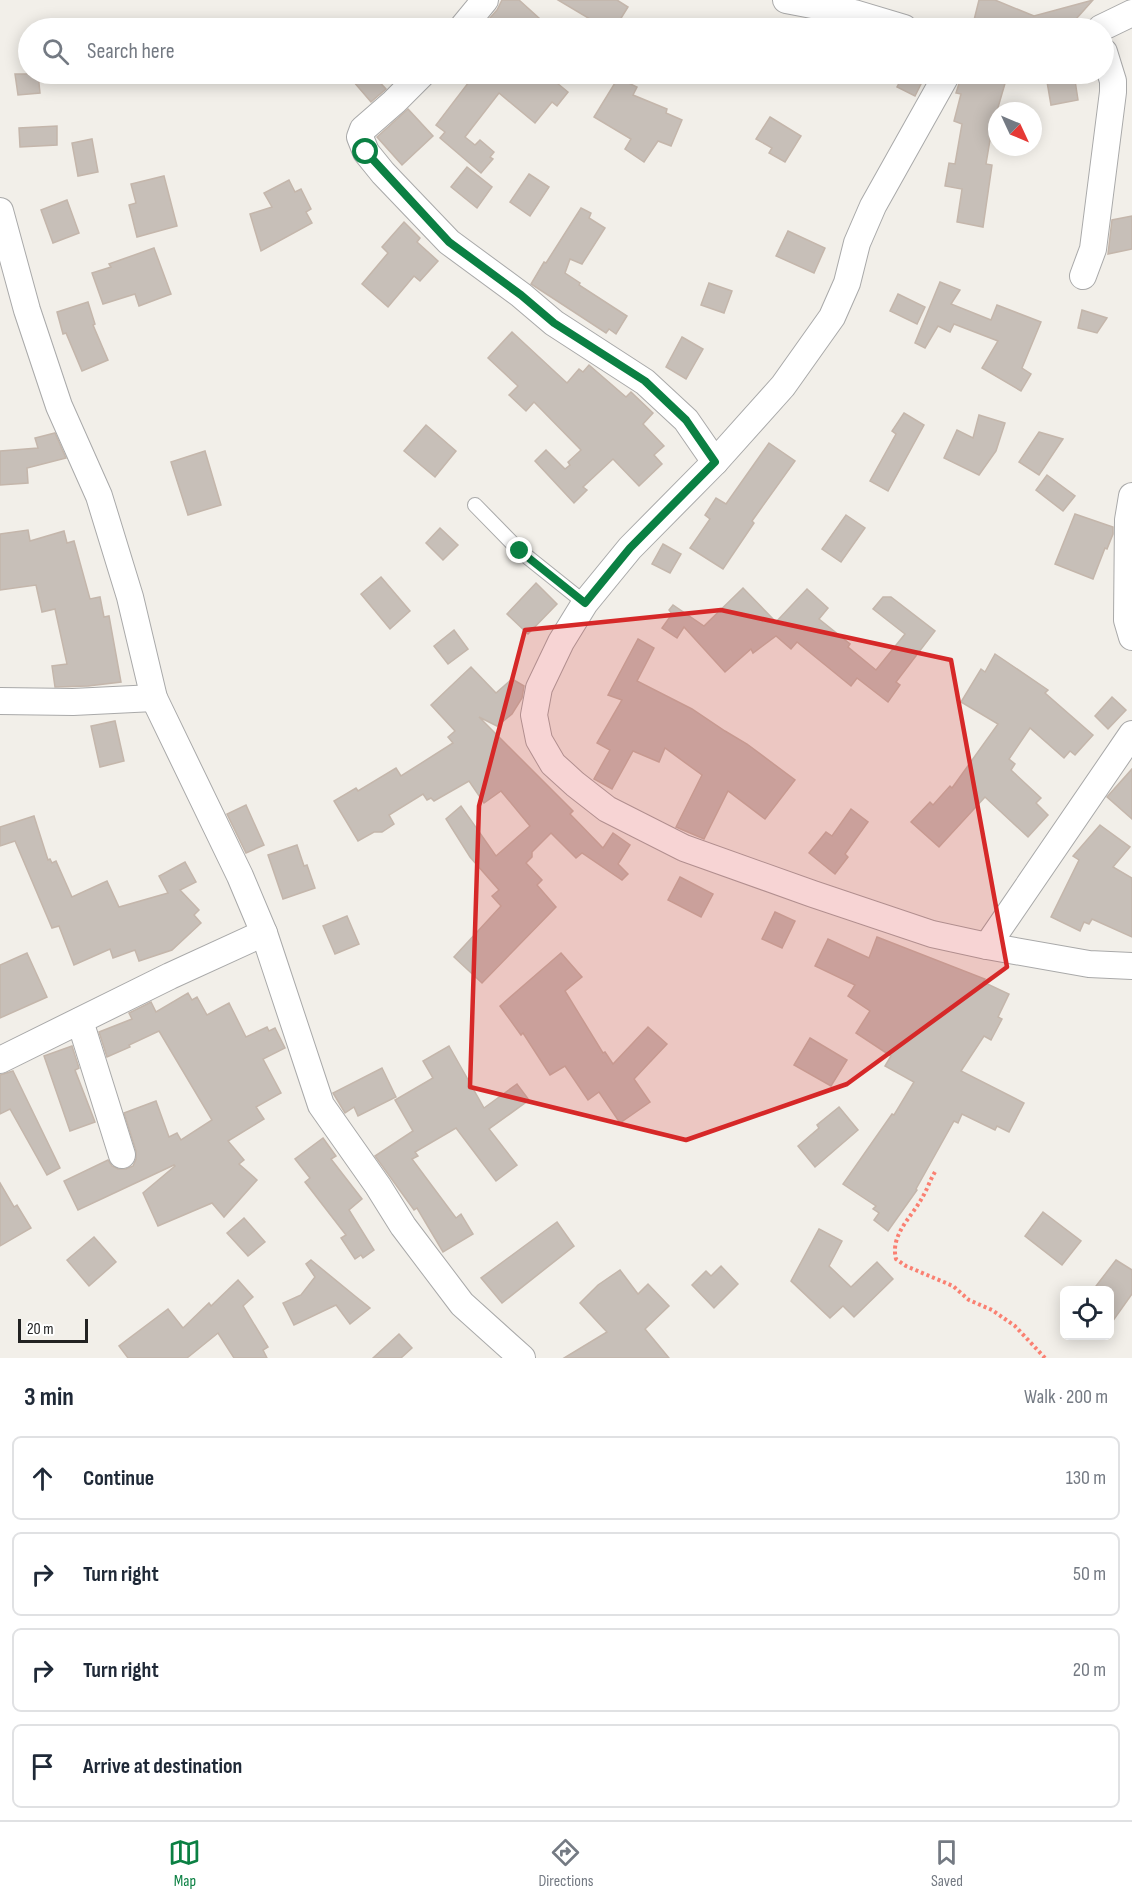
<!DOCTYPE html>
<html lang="en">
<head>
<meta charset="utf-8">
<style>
  :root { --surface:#fff; --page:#f6f6f7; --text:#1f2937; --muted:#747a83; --line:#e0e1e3; --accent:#0b8043 }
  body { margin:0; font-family:"Sofia Sans Condensed",sans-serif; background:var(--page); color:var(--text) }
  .controls { position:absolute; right:18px; bottom:18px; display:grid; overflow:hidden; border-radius:9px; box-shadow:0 3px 15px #0003 }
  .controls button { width:54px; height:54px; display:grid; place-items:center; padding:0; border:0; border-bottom:2px solid var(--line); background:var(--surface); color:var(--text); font:30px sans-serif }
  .compass { position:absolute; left:988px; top:102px; width:54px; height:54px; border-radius:50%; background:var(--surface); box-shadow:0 3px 15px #0003; rotate:134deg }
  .scale { position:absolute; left:18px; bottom:15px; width:70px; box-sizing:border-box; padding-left:6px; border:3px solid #222; border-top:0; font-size:16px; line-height:21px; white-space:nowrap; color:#222; -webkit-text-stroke:4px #fff; paint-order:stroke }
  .stop { position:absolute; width:18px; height:18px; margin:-14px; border:4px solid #0b8043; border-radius:50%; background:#fff }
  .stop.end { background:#0b8043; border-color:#fff; box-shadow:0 2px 6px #0008 }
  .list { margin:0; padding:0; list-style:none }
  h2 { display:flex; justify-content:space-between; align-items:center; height:78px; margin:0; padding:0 24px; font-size:26px }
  h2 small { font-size:20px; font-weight:400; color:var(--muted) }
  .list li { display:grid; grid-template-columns:39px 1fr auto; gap:18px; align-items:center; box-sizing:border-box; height:84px; margin:0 12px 12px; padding:0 12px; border:2px solid var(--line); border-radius:9px }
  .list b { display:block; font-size:22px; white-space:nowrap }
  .list em { font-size:20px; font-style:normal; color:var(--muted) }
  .icon { flex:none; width:33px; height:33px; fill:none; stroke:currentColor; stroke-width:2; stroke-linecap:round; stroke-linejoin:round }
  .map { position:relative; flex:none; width:1132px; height:1358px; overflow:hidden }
  .search { position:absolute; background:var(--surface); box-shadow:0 3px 15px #0003; left:18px; right:18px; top:18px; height:66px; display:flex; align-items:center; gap:15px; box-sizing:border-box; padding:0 21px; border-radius:33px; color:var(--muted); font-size:22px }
  .sheet { height:462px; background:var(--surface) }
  nav { display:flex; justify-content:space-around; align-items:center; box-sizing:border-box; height:84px; border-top:2px solid var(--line); background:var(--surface); font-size:16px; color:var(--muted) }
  nav a { display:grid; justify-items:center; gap:3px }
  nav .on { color:var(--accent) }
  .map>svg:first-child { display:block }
  .building { fill:#c7bfb8; stroke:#c4b6ab; stroke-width:1.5 }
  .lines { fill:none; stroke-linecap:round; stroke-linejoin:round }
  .service-casing { stroke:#a9a9a9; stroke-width:16 }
  .minor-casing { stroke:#a9a9a9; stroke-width:28 }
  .path { stroke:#fa8072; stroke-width:4; stroke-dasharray:3 3; stroke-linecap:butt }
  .service { stroke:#fff; stroke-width:14 }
  .minor { stroke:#fff; stroke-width:26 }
  .route { stroke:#0b8043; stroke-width:8 }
  .marked { fill:#d62828; fill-opacity:0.2; stroke:#d62828; stroke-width:4.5; stroke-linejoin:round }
</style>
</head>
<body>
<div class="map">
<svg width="1132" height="1358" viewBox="0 0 1132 1358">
  <rect width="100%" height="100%" fill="#f2efe9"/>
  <g class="building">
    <path d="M502,0h17l31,28h-69l16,-18z"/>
    <path d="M558,0h59l11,7 -13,21h-10z"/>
    <path d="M979,0h16l39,16 59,-16 -25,28h-96z"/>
    <path d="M15,74h23l2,19 -22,2z"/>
    <path d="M347,74h25l14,15 -15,13z"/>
    <path d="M475,74h71l22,18 -11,14 -5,-4 -17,21 -36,-30 -34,44 10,8 5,-5 14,12 -4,5 3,2 -12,14 -41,-35 5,-6 -9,-7z"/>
    <path d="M904,74h22l-11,22 -18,-9z"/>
    <path d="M962,74h18l26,6 -14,48 -6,36 6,1 -9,62 -26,-5 5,-33 -17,-3 4,-23 6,1 7,-40 -8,-3 7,-27 -5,-1z"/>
    <path d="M1059,74h15l4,26 -27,5 -5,-29z"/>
    <path d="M618,78l19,9 -4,8 34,14 -1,4 16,7 -11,26 -13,-5 -14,21 -19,-13 6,-10 -37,-22z"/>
    <path d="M408,109l25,27 -31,29 -25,-28z"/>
    <path d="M770,117l31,19 -16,26 -16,-9 3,-5 -16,-9z"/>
    <path d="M57,126v19l-37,2 -1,-19z"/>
    <path d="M92,139l6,33 -20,4 -6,-33z"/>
    <path d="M467,167l25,20 -15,21 -26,-21z"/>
    <path d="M529,174l20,13 -19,29 -20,-14z"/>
    <path d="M164,176l13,50 -40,11 -8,-32 7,-2 -5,-19z"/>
    <path d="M289,180l6,12 6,-3 10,20 -5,3 6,11 -51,28 -11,-37 22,-7 -8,-14z"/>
    <path d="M67,200l12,33 -26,10 -12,-33z"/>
    <path d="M581,208l10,5 -2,5 16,10 -23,36 -12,-5 -5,14 15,10 -1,2 48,31 -11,18 -7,-5 -3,4 -75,-49 13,-22 2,1z"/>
    <path d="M1132,216v33l-24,5 4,-34z"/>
    <path d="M404,222l16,16 -3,4 21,19 -18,20 -6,-5 -26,31 -26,-23 26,-31 -6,-6z"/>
    <path d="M788,231l37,17 -11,25 -38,-17z"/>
    <path d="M154,248l17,46 -32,12 -4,-12 -32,10 -11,-31 19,-6 -2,-3z"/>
    <path d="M940,282l20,8 -9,14 40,16 6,-15 44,17 -19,46 9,6 -10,17 -39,-23 16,-27 -44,-17 -4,8 -12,-6 -13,22 -10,-5z"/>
    <path d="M709,283l23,8 -8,22 -23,-8z"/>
    <path d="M898,294l27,13 -8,17 -27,-13z"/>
    <path d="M88,302l7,22 -2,1 15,35 -26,11 -16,-38 -3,1 -6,-22z"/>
    <path d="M1082,310l25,8 -10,15 -19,-5z"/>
    <path d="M512,332l55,51 12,-14 4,3 6,-7 37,32 5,-5 22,21 -10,11 21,22 -10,9 8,9 -23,22 -26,-27 -30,28 4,3 -13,13 -39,-42 11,-11 19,19 5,-4 -2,-3 13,-12 -47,-48 -8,9 -17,-16 9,-9 -30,-28z"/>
    <path d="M682,337l21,12 -17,30 -20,-12z"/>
    <path d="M904,413l20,12 -36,66 -18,-10 26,-47 -4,-3z"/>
    <path d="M979,415l26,8 -9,28 -17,24 -35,-17 13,-28 16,8z"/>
    <path d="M426,425l30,26 -21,26 -31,-26z"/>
    <path d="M1039,432l24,7 -24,36 -20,-13z"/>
    <path d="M55,433l11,25 -39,10 1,15 -28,2v-34l38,-3 -3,-10z"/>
    <path d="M769,443l26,18 -43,60 2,2 -31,46 -33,-21 20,-29 -5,-4 11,-17 10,6z"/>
    <path d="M205,451l16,54 -33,10 -17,-53z"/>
    <path d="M1047,475l28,21 -12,15 -27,-21z"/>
    <path d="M1075,514l38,13v7l-6,15 -2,-1 -12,31 -38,-15z"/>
    <path d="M846,515l19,13 -24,34 -19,-13z"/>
    <path d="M440,528l18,17 -15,15 -17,-17z"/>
    <path d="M28,530l2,11 34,-10 3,12 7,-2 16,58 10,-2 4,20 5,-1 12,66 -33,4 -33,1 -3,-21 15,-2 -12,-55 -13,3 -6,-27 -36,5v-56z"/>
    <path d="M663,544l18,10 -11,19 -18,-9z"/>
    <path d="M381,577l29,34 -20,18 -29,-35z"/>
    <path d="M536,583l21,21 -29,30 -21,-20z"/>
    <path d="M743,588l33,34 31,-33 21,19 -9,11 31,25 -2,3 28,23 29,-36 -32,-25 10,-12h8l44,34 -39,51 4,3 -12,17 -31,-24 -6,8 -54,-44 -6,7 -15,-13 -23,17 -2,-4 -26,23 -41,-45 -7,11 -15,-10 10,-14 -3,-4 4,-5 31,21z"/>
    <path d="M454,630l14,19 -20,15 -14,-18z"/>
    <path d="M638,639l16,9 -17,33 55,28 33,22 22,13 48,36 -30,39 -37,-28 -24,48 -28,-12 26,-52 -37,-27 -6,14 -26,-11 -21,38 -18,-10 16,-29 -13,-7 25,-43 -14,-5z"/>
    <path d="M995,654l53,36 -3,3 48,42 -18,20 -5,-4 -6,7 -34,-30 -21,31 6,5 -4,6 30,28 -5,5 12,12 -20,22 -43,-40 -46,50 -28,-25 19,-20 3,3 17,-19 2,2 46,-64 -37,-22 20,-33 4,3z"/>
    <path d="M471,667l25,26 16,-14 12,7 -2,12 -10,16 -15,12 -18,-9 94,94 -3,3 33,34 10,-15 17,12 -12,19 10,10 -6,6 -40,-27 -6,5 -25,-25 -19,19v5l-6,6 16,17 -5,5 19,22 -74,76 -28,-26 47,-51 -9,-10 7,-6 -29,-33 -24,-38 15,-13 35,50 34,-30 -29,-35 -17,12 -15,-22 -35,20 -3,-3 -4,2 -4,-6 -34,21 5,9 -12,8h-8l-16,9 -24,-40 22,-13 2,3 38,-23 5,8 52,-33 -5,-6 7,-6 -24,-26z"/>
    <path d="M1112,697l14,13 -18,19 -13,-13z"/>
    <path d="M115,721l9,40 -24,6 -9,-41z"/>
    <path d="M1132,769v50l-25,-22z"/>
    <path d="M246,805l18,40 -18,8 -19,-39z"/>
    <path d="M851,809l17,13 -23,32 3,3 -13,17 -26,-21 17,-21 6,4z"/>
    <path d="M34,816l14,44 2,-1 2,4 4,-2 16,36 35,-16 12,26 49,-14 -9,-17 26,-14 11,20 -16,8 19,20 -5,5 7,8 -29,27 -33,11 -4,-11 -22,8 -3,-9 -36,16 -15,-39 -7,2 -37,-87 -15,5v-19z"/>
    <path d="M1100,825l30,22 -17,20 19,11v59l-40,-18 -3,5 -5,-2 -4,9 -29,-14 28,-57 -6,-4z"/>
    <path d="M297,845l7,21 3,-1 8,23 -32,11 -15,-44z"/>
    <path d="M680,877l33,17 -12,23 -33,-17z"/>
    <path d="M775,912l20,9 -13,27 -20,-9z"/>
    <path d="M347,916l12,28 -24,10 -12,-28z"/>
    <path d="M877,937l108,42 -2,3 26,12 -11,23 4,2 -11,21 -7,-4 -23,35 63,32 -15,29 -12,-6 -2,4 -33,-16 -4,9 -4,-2 -38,68 1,1 -29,41 -14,-11 5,-7 -6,-4 3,-3 -33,-22 49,-70 2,1 20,-33 -29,-16 6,-10 -35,-23 14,-22 -22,-15 7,-11 -40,-19 13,-27 41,19z"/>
    <path d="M27,953l20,44 -47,21v-53z"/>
    <path d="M561,953l21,24 -17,14 38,62 2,-1 8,12 35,-37 19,17 -33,35 16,23 -30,21 -21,-31 -11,8 -23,-34 -15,9 -27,-42 -2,2 -21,-29z"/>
    <path d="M188,993l4,7 5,-3 10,18 22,-12 17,34 21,-10 2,4 6,-3 10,20 -22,11 18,34 -25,14 8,12 -36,22 16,19 -5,4 18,16 -33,37 -12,-14 -54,23 -15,-33 32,-27 -1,-1 -96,45 -14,-29 44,-21 4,6 6,3h8l7,-3 3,-7v-8l-12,-38 32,-12 13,36 8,-4 4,7 31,-20 -53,-89 -30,14 1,2 -23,10 -8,-25 33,-13 -3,-6 22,-11 5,10z"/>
    <path d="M810,1038l37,22 -16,26 -37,-21z"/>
    <path d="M72,1046l7,22 -4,2 20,52 -25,9 -26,-75z"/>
    <path d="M449,1046l35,62 33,-24 12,16 -40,29 28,36 -21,16 -40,-53 -41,24 3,4 -6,3 44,59 5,-4 12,20 -30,18 -26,-44 -3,2 -39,-54 38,-25 -18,-31 38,-22 -10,-17z"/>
    <path d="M382,1068l14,29 -38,19 -4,-9 -9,6 -12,-20z"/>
    <path d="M13,1071l47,97 -13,7 -37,-66 -10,5v-39z"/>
    <path d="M839,1107l19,23 -43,37 -17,-21 21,-18 -2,-3z"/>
    <path d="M323,1138l13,18 -5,3 31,40 -13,11 25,40 -11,8 -2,-3 -6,4 -14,-21 5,-3 -41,-53 5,-4 -15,-19z"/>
    <path d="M0,1183l14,24 3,-2 14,23 -31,18z"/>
    <path d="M1043,1212l38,29 -19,24 -37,-29z"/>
    <path d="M244,1218l21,24 -17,14 -21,-23z"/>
    <path d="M557,1222l17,24 -72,57 -21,-25z"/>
    <path d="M819,1229l23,12 -13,25 22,21 26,-25 16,17 -39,38 -11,-11 -13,12 -39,-37z"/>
    <path d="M94,1237l22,25 -27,24 -22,-26z"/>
    <path d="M311,1260l44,36 15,12 -20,16 -14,-19 -42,20 -11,-22 18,-8 14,-18 -9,-13z"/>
    <path d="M1116,1260l16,10v24l-22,31v-35h-17z"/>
    <path d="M721,1266l17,18 -24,24 -22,-23 14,-14 5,5z"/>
    <path d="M620,1270l18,24 10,-10 21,22 -24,23 24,29h-105l43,-26 -27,-29 18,-18z"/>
    <path d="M238,1280l15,17 -10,9 25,41 -5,3 4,8h-33l-16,-25 -31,25h-59l-9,-12 49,-37 15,19 26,-25 2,3z"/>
    <path d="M399,1334l13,14 -11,10h-28z"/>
  </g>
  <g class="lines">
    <defs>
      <path id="service" d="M475,505l45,46 65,52"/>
      <g id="minor">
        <path d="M786,0l68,13 50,15"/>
        <path d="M462,28l23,-28"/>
        <path d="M1101,28l31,-15"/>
        <path d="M422,74l-28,28 -31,27 -3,8 6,15 17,21 66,69 72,53 33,28 91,59 41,38 29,42"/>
        <path d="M947,74l-74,132 -16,37 -10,40 -15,34 -49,69 -68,76 -85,86 -45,55 -24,39 -22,46 -5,27 5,25 14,24 22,20 32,25 77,39 129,46 119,40 55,12 102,18 43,2"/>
        <path d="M0,211l27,99 32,96 40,90 31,101 24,101 86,178 24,57 57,172 57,81 25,40 59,78 60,54"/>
        <path d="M1083,276l10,-27 20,-157v-11l-9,-29"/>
        <path d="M1132,496l-4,24 -1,100 5,17"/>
        <path d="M0,701l73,1 81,-4"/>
        <path d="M987,946l145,-212"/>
        <path d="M80,1021l42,134"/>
        <path d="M0,1060l170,-84 94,-43"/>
      </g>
    </defs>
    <use href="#service" class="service-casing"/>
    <use href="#minor" class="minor-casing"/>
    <path class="path" d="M935,1172c-5,8 -8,18 -13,26 -11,20 -32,37 -26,61l10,7 47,20 16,14 23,10 23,16 30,32"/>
    <use href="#service" class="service"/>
    <use href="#minor" class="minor"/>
  </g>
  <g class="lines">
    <path class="route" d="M366,152l83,90 72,53 33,28 91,58 41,39 29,42 -85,86 -45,55 -65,-52"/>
  </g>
  <path class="marked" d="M721,610l230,50 56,307 -160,117 -161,56 -216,-53 9,-281 46,-176z"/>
</svg>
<div class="controls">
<button><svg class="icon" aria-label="locate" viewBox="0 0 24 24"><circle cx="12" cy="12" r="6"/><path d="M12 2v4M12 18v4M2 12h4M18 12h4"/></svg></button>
</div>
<svg class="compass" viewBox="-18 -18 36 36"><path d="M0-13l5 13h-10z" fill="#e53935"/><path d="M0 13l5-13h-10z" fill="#747a83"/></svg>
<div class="scale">20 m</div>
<div class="stop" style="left:366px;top:152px"></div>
<div class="stop end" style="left:520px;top:551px"></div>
<div class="search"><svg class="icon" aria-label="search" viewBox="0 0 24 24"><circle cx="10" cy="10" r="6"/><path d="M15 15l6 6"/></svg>Search here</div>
</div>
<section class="sheet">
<h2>3 min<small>Walk · 200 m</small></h2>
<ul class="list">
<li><svg class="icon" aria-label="ahead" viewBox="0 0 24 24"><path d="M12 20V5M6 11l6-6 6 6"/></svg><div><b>Continue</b></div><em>130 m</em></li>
<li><svg class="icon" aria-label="right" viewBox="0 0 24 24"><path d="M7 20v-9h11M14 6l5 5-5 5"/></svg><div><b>Turn right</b></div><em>50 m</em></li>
<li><svg class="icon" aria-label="right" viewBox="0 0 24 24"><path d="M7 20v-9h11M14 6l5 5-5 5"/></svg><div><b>Turn right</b></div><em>20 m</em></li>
<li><svg class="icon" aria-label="arrive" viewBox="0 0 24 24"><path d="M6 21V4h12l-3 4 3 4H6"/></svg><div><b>Arrive at destination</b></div></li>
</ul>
</section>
<nav>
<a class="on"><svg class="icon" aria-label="map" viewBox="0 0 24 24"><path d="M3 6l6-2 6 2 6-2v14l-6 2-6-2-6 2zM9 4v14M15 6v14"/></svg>Map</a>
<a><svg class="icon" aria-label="directions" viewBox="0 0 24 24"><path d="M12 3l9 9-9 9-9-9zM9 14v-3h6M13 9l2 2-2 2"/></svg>Directions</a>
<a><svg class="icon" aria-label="saved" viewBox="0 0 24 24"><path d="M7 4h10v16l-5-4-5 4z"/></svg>Saved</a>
</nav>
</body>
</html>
